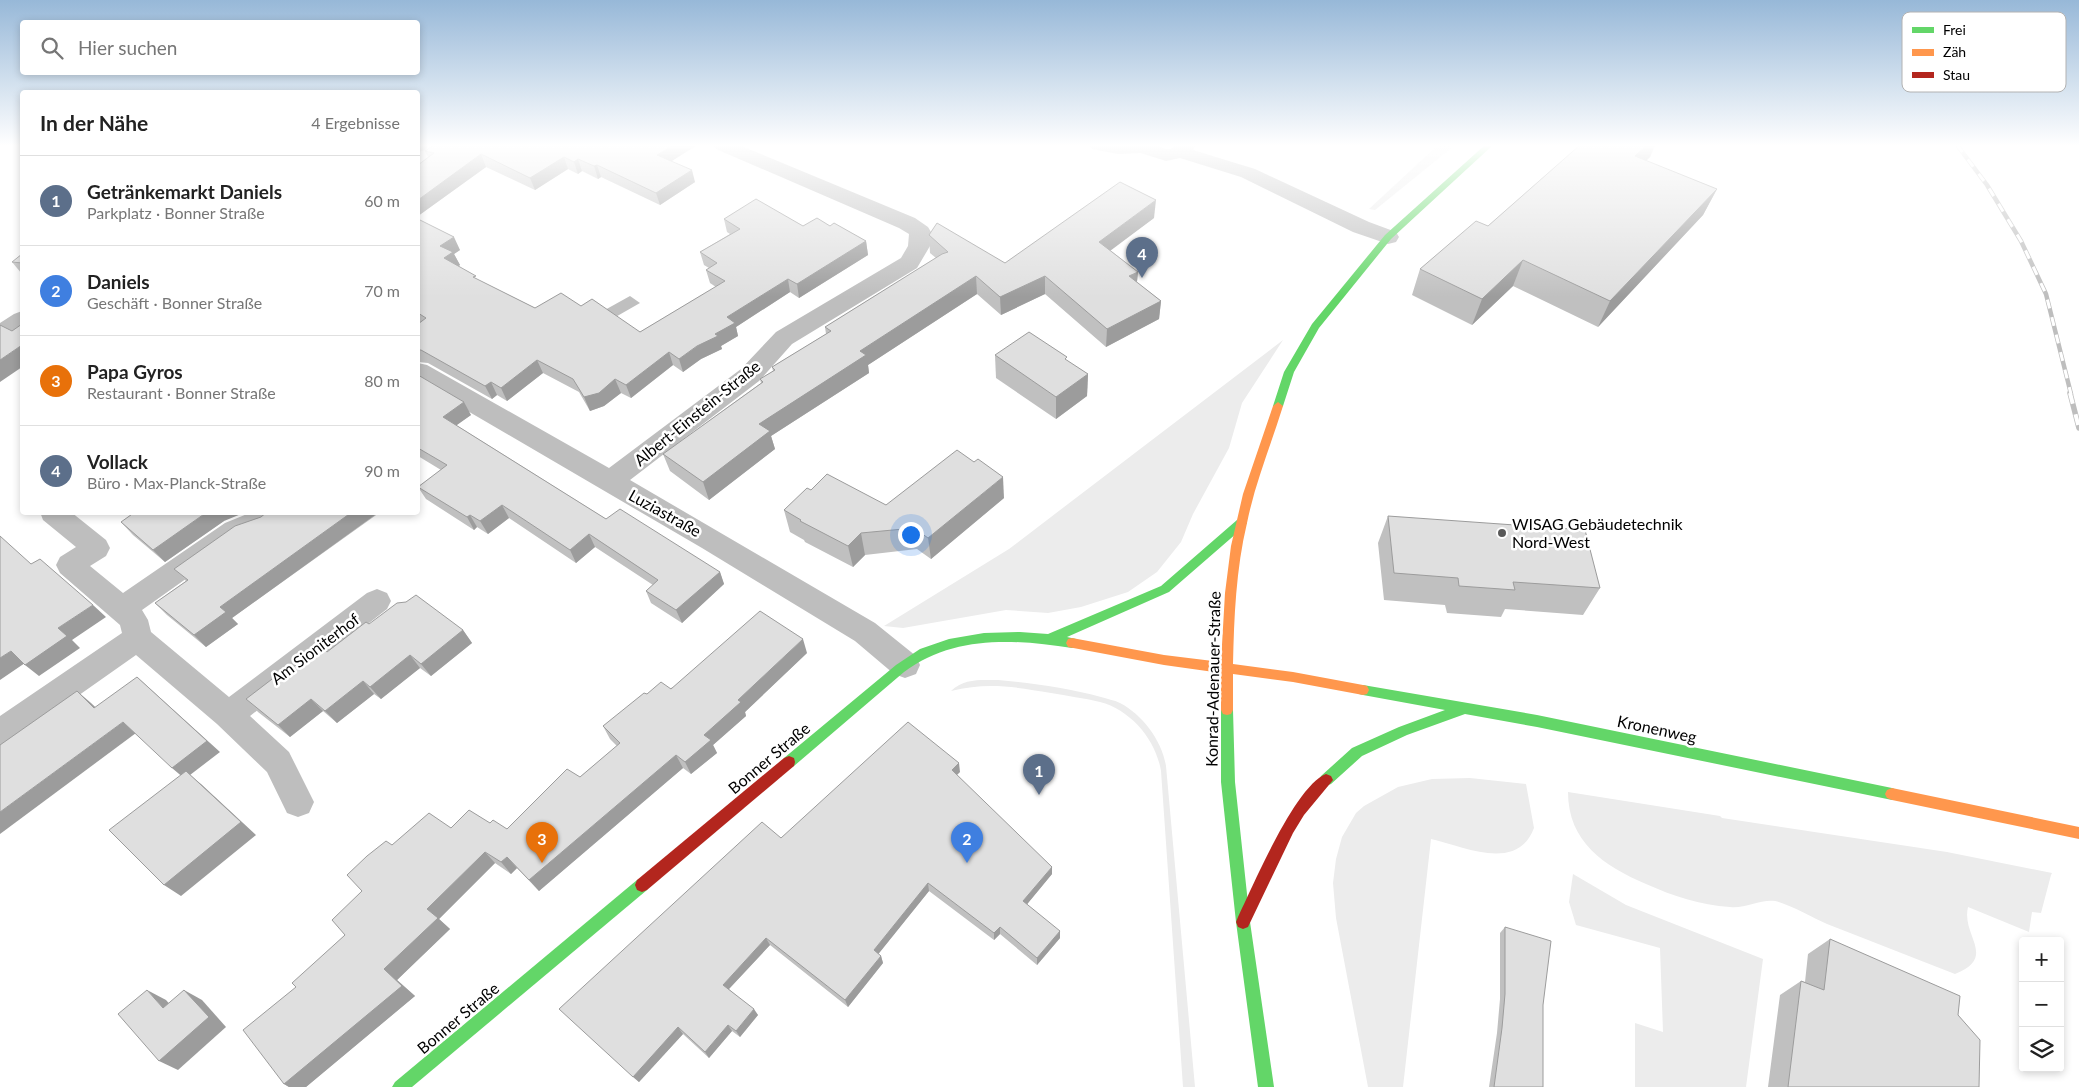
<!DOCTYPE html>
<html lang="de">
<head>
<meta charset="utf-8">
<style>
  :root { --surface:#fff; --page:#f6f6f6; --text:#222; --muted:#767676; --line:#e0e0e0; --accent:#595959 }
  body { margin:0; font-family:Lato,sans-serif; background:var(--page); color:var(--text) }
  .controls { position:absolute; right:15px; bottom:15px; display:grid; overflow:hidden; border-radius:5px; box-shadow:0 2px 8px #0003 }
  .controls button { width:45px; height:45px; display:grid; place-items:center; padding:0; border:0; border-bottom:1px solid var(--line); background:var(--surface); color:var(--text); font:25px sans-serif }
  .you { position:absolute; left:910px; top:534px; width:18px; height:18px; margin:-12px; border:4px solid #fff; border-radius:50%; background:#1a73e8; box-shadow:0 0 0 8px #1a73e833 }
  .badge { display:grid; place-items:center; width:32px; height:32px; border-radius:50%; background:var(--accent); color:#fff; font-size:16px; font-weight:700 }
  .pin { position:absolute; translate:-50% -41px; filter:drop-shadow(0 1px 2px #0008) }
  .pin::after { content:''; position:absolute; top:26px; width:18px; height:15px; background:inherit; clip-path:polygon(0 0,100% 0,50% 100%) }
  .list { margin:0; padding:0; list-style:none }
  h2 { display:flex; justify-content:space-between; align-items:center; height:65px; margin:0; padding:0 20px; font-size:21px }
  h2 small { font-size:16px; font-weight:400; color:var(--muted) }
  .list li { display:grid; grid-template-columns:32px 1fr auto; gap:15px; align-items:center; box-sizing:border-box; height:90px; padding:0 20px; border-top:1px solid var(--line) }
  .list b { display:block; font-size:19px; white-space:nowrap }
  .list p { margin:0; font-size:16px; white-space:nowrap; color:var(--muted) }
  .list em { font-size:16px; font-style:normal; color:var(--muted) }
  .icon { flex:none; width:28px; height:28px; fill:none; stroke:currentColor; stroke-width:2; stroke-linecap:round; stroke-linejoin:round }
  .map { position:relative; flex:none; width:2079px; height:1087px; overflow:hidden }
  .search { position:absolute; background:var(--surface); box-shadow:0 2px 8px #0003; left:20px; top:20px; width:400px; height:55px; display:flex; align-items:center; gap:12px; box-sizing:border-box; padding:0 18px; border-radius:5px; color:var(--muted); font-size:19px }
  .panel { position:absolute; background:var(--surface); box-shadow:0 2px 8px #0003; left:20px; top:90px; width:400px; height:425px; border-radius:5px }
  .map>svg:first-child { display:block }
  .green { fill:#ececec }
  .water { fill:#bfbfbf }
  .lines { fill:none; stroke-linecap:round; stroke-linejoin:round }
  .street { fill:#bebebe; fill-rule:evenodd }
  .fast { fill:#63d668; fill-rule:evenodd }
  .slow { fill:#ff974d; fill-rule:evenodd }
  .jam { fill:#b3261e; fill-rule:evenodd }
  .rail-far1-casing { stroke:#bebebe; stroke-width:4.5 }
  .rail-casing { stroke:#bebebe; stroke-width:5.5 }
  .rail-far1 { stroke:#fff; stroke-width:3; stroke-dasharray:9; stroke-linecap:butt }
  .rail { stroke:#fff; stroke-width:4; stroke-dasharray:11; stroke-linecap:butt }
  .wall { fill:#c0c0c0 }
  .shaded-wall { fill:#9c9c9c }
  .building { fill:#dfdfdf; stroke:#9c9c9c }
  .poi-dot { fill:#595959; stroke:#fff; stroke-width:2 }
  .labels { text-anchor:middle; stroke-width:5; stroke-linejoin:round; paint-order:stroke }
  .street-label { font-size:16px; fill:#000; stroke:#fff }
  .poi-label { font-size:16px; fill:#000; stroke:#fff; text-anchor:start }
  .key { fill:#fff; stroke:#b2b2b2; stroke-width:1 }
  .key-label { font-size:14px; fill:#000 }
</style>
</head>
<body>
<div class="map">
<svg width="2079" height="1087" viewBox="0 0 2079 1087">
  <rect width="100%" height="100%" fill="#fff"/>
  <g class="green">
    <path d="M1438,145h17l-80,65 -6,-1z"/>
    <path d="M1283,340l-41,63 -13,45 -36,66 -12,28 -24,30 -29,20 -47,15 -33,6 -42,-3 -103,18 -19,-2 125,-77z"/>
    <path d="M998,680c35,3 70,8 103,17 6,2 13,3 19,6 23,12 42,38 46,63l29,321h-12l-22,-316c-5,-31 -30,-61 -61,-69 -16,-4 -33,-6 -49,-9 -35,-6 -64,-11 -100,-2 13,-13 30,-11 47,-11z"/>
    <path d="M1470,778l56,6 8,44c-17,45 -71,18 -103,11l-28,248h-35l-32,-169 -3,-35 3,-24 6,-22 14,-24 8,-7 34,-19 34,-8z"/>
    <path d="M1568,792l152,24 2,2 225,34 105,21 -1,2 -10,38 -9,-1 -3,20 -61,-25c-7,29 30,50 -13,67 -43,-17 -85,-33 -128,-50 -14,-6 -38,-20 -52,-23 -14,-2 -31,8 -45,6 -30,-2 -57,-11 -84,-23 -42,-18 -78,-42 -78,-92z"/>
    <path d="M1573,874l53,31 137,54 -17,128h-111v-64l28,9 -3,-84 -84,-23 -7,-23z"/>
  </g>
  <path class="water" d="M630,296l10,7 -28,16 -9,-8z"/>
  <g class="lines">
    <g class="street">
      <path d="M418,145h11l-4,5 -7,2z"/>
      <path d="M713,145h26l176,73 13,9 3,5 -1,14 -13,22 -125,76 -33,37 -129,99 245,143 41,33 4,9 -4,9 -11,4 -11,-4 -39,-33 -153,-93 -284,-166v-19l9,2 182,103 132,-99 35,-37 125,-74 7,-12 1,-12 -10,-6 -183,-79z"/>
      <path d="M1089,145h66l11,4h5l5,-4h20l-3,5 62,19 114,53 27,10 3,5 -3,5 -8,2 -35,-12 -112,-55 -61,-19 -14,3 -25,-8 -23,1 -26,-5z"/>
      <path d="M22,311v19l-14,10 -8,2v-19l14,-9z"/>
      <path d="M40,512h31l35,28 4,8 -4,8 -16,10 33,27 102,-70 27,-11h34l-3,7 -13,9 -25,9 -103,73 6,10 3,12 78,65 138,-104 10,-4 10,4 4,8 -4,8 -137,107 39,36 25,50 -5,11 -11,4 -11,-4 -20,-41 -50,-48 -81,-69 -125,88 -11,4v-31l122,-83 -2,-8 -60,-52 -4,-8 4,-8 16,-10 -33,-27z"/>
    </g>
    <g class="fast">
      <path d="M1485,145h8l-102,94 -72,89 -25,44 -11,34 -5,4 -4,-1 -1,-3 11,-34 28,-48 73,-89z"/>
      <path d="M1241,519l6,4 -2,3 -76,66 -102,45 9,2 2,4 -2,4 -4,1c-58,-9 -119,-13 -168,24l-110,94 -5,2 -5,-2 -1,-4 1,-4 112,-93 24,-16 29,-10 35,-6 36,-1 28,2 113,-48 76,-66z"/>
      <path d="M1363,685l174,30 355,73 5,2 2,4 -2,4 -5,2 -355,-73 -72,-13 -58,21 -45,21 -31,28 -5,2 -5,-2 -2,-4 2,-4 31,-28 47,-21 46,-17 -82,-15 -4,-1 -2,-4 2,-4z"/>
      <path d="M1227,705l4,1 2,4 2,72 15,140 24,165h-16l-22,-165 -15,-140v-72l2,-4z"/>
      <path d="M642,878l5,2 2,5 -2,5 -235,197h-20l3,-5 242,-202z"/>
    </g>
    <g class="slow">
      <path d="M1278,402l5,4c-12,39 -28,77 -36,117 -11,46 -13,94 -14,141l60,8 70,13 4,1 2,4 -2,4 -4,1 -70,-13 -60,-8v36l-2,4 -4,1 -4,-1 -2,-4v-37l-57,-8 -96,-18 -2,-4 2,-4 4,-1 92,17 57,7 4,-69 6,-47 12,-52 30,-88z"/>
      <path d="M1892,788l187,39v12l-187,-39 -5,-2 -2,-4 2,-4z"/>
    </g>
    <g class="jam">
      <path d="M789,756l5,2 1,4 -1,4 -147,124 -5,2 -5,-2 -2,-5 2,-5 147,-122z"/>
      <path d="M1326,774l5,2 2,4 -29,35 -11,18 -45,94 -5,2 -5,-2 -2,-5 2,-5c15,-31 57,-131 88,-143z"/>
    </g>
    <defs>
      <path id="rail-far1" d="M1957,145l30,40 34,56 25,53 25,100"/>
      <path id="rail" d="M2070,393l9,35"/>
    </defs>
    <use href="#rail-far1" class="rail-far1-casing"/>
    <use href="#rail" class="rail-casing"/>
    <use href="#rail-far1" class="rail-far1"/>
    <use href="#rail" class="rail"/>
  </g>
  <g class="wall">
    <path d="M434,145h263l-26,16 24,21 -35,23 -59,-28 -3,2 -16,-8 -4,3 -10,-5 -33,21 -49,-23 -68,49v-51l10,-8 -3,-6z"/>
    <path d="M1580,145h75l-5,12 -4,4 71,28 -14,26 -105,112 -85,-41 -41,39 -60,-30 8,-26 68,-43z"/>
    <path d="M1154,218l-44,32 28,22 -1,10 24,19 -2,18 -53,28 -61,-53 -44,21 -24,-21 -109,71 1,8 -98,63 4,13 -66,51 -39,-29 -7,-17 98,-71 -1,-4 13,-8 -1,-4 54,-33 -1,-7 111,-69 -6,-5 -1,-18 76,28z"/>
    <path d="M418,219l42,31 -6,4 6,11 -1,1 19,14 57,28 46,-2 59,26 76,-45 -6,-4 -4,-13 3,-2 -5,-3 -4,-13 30,-18 -3,-2 -3,-13 79,7h27l36,15 2,14 -69,43 -9,-6 -54,35 2,9 -17,10 1,3 -21,10 -18,13 -10,-7 -42,33 -10,-5 -17,13 -14,5 -11,-19 -36,-19 -36,28 -10,-6 -5,4 -64,-36 -10,-1z"/>
    <path d="M22,254v20l-10,-12z"/>
    <path d="M995,355l72,6 21,13 -1,22 -31,23 -60,-41z"/>
    <path d="M418,375l53,40 -15,10 150,94 114,53 4,12 -42,39 -31,-20 -5,-12 7,-6 -58,-38 -19,16 -67,-45 -21,16 -11,-7 -3,3 -48,-31 -8,-12 23,-17 -23,-14z"/>
    <path d="M811,490l75,15 118,-7 -73,61 -14,-10 -52,6 -12,12 -48,-25 -1,-2 -14,-8 -6,-22z"/>
    <path d="M379,513l-147,105 6,6 -32,23 -39,-32 -12,-12 31,-22 -12,-12 87,-52z"/>
    <path d="M1388,516l212,72 -17,27 -78,-6 -4,8 -54,-4 -2,-8 -61,-5 -6,-57z"/>
    <path d="M224,521l-59,41 -32,-27 -12,-13z"/>
    <path d="M369,624l94,6 9,13 -41,33 -11,-8 -39,31 -7,-5 -37,29 -14,-12 -33,26 -32,-25 -12,-13 37,-24 44,-23z"/>
    <path d="M807,653l-62,59 1,4 -33,29 4,8 -26,21 -8,-6 -144,123 -22,-23 -6,6 -16,-11 -56,56 11,10 -53,51 18,16 -109,91h-17l-5,-3 12,-97 49,-52 17,-44 30,-46 59,-17 39,-5 17,6 73,-52 37,-31 -7,-7 -7,-13 44,-32z"/>
    <path d="M960,772l-3,3 95,99 -25,30 33,34 -23,27 -37,-31 -6,6 -65,-49 -51,63 3,2 2,7 -35,44 -78,-62 -41,44 29,26 -18,22 -8,-6 -23,27 -26,-24 -44,48 -73,-67 215,-177z"/>
    <path d="M1505,927l38,160h-54l8,-54 3,-34v-66z"/>
    <path d="M1830,939l128,76 21,72h-211l12,-92 21,-14 4,1 3,-28z"/>
  </g>
  <g class="shaded-wall">
    <path d="M674,145h23l-36,23 -4,-13z"/>
    <path d="M1647,145h8l-5,12 -27,25 12,-26z"/>
    <path d="M481,154l5,13 -68,49v-16z"/>
    <path d="M564,157l4,12 -33,21 -5,-12z"/>
    <path d="M578,159l4,12 -4,3 -4,-12z"/>
    <path d="M597,165l4,12 -3,2 -4,-13z"/>
    <path d="M692,170l3,12 -35,23 -4,-12z"/>
    <path d="M1717,189l-14,26 -105,112 12,-26z"/>
    <path d="M1156,200l-2,18 -56,42 1,-18z"/>
    <path d="M454,237l6,13 -6,4 6,11 -10,6 -6,-13 -4,-12z"/>
    <path d="M866,241l2,14 -69,43 -2,-14z"/>
    <path d="M1523,260l-10,26 -41,39 10,-26z"/>
    <path d="M1138,272l-2,18 -7,-14z"/>
    <path d="M976,276l1,18 -109,71 1,8 -98,63 4,13 -66,51 -6,-18 56,-58 101,-73z"/>
    <path d="M1045,276v18l-44,21 -1,-18z"/>
    <path d="M788,279l2,13 -54,35 2,9 -17,10 1,3 -21,10 -18,13 -4,-13 36,-25 12,-17z"/>
    <path d="M1161,301l-2,18 -53,28 1,-18z"/>
    <path d="M22,345v22l-22,15v-22z"/>
    <path d="M669,352l4,13 -42,33 -5,-13z"/>
    <path d="M537,360l6,13 -36,28 -6,-13z"/>
    <path d="M1088,374l-1,22 -31,23v-22z"/>
    <path d="M615,379l6,14 -17,13 -14,5 -6,-14z"/>
    <path d="M491,382l6,13 -5,4 -7,-13z"/>
    <path d="M464,402l7,13 -21,15 -7,-13z"/>
    <path d="M1003,477l1,21 -73,61 -3,-21z"/>
    <path d="M502,505l7,13 -21,16 -8,-13z"/>
    <path d="M207,512h39l-22,9 -59,41 -12,-12z"/>
    <path d="M352,512h27l-147,106 6,6 -32,23 -12,-12 26,-28z"/>
    <path d="M470,515l7,12 -3,3 -7,-13z"/>
    <path d="M861,533l4,22 -12,12 -5,-21z"/>
    <path d="M589,534l6,13 -19,16 -6,-13z"/>
    <path d="M720,572l4,12 -42,39 -6,-13z"/>
    <path d="M93,605l13,12 -34,23 8,8 -41,28 -14,-11 33,-37z"/>
    <path d="M463,630l9,13 -41,33 -10,-12z"/>
    <path d="M803,639l4,14 -62,59 1,4 -33,29 4,8 -26,21 -6,-12 19,-27 34,-35z"/>
    <path d="M11,651l14,12 -25,17v-22z"/>
    <path d="M410,655l10,13 -39,31 -11,-12z"/>
    <path d="M137,677l83,75 -30,23 11,9 55,51 -75,61 -17,-11 21,-106 -13,-11z"/>
    <path d="M363,681l11,13 -37,29 -12,-12z"/>
    <path d="M77,691l14,12 17,16 -14,-11z"/>
    <path d="M311,699l12,12 -33,26 -12,-12z"/>
    <path d="M123,722l13,11 -136,101v-22z"/>
    <path d="M676,755l7,13 -144,123 -10,-11z"/>
    <path d="M959,763l1,9 -7,6 -1,-8z"/>
    <path d="M485,852l10,11 -56,56 11,10 -53,51 18,16 -109,91h-17l-5,-3 143,-175z"/>
    <path d="M507,857l10,11 -6,6 -10,-12z"/>
    <path d="M1052,867v7l-28,34 -1,-7z"/>
    <path d="M928,883l1,8 -53,66 -2,-7z"/>
    <path d="M1000,927v7l-6,6v-7z"/>
    <path d="M1060,931v7l-23,27v-7z"/>
    <path d="M766,938l4,7 -43,46 -4,-6z"/>
    <path d="M881,956l2,7 -35,44 -3,-7z"/>
    <path d="M147,990l19,10 16,18 -19,-10z"/>
    <path d="M184,990l18,10 24,27 -48,43 -19,-9z"/>
    <path d="M754,1009l4,6 -18,22 -4,-6z"/>
    <path d="M728,1025l4,6 -23,27 -4,-6z"/>
    <path d="M678,1027l5,7 -44,48 -6,-5z"/>
  </g>
  <g class="building">
    <path d="M434,145h240l-17,10 35,15 -36,23 -59,-28 -3,1 -16,-7 -4,3 -10,-5 -34,21 -49,-24 -63,46v-35l16,-12 -9,-2z"/>
    <path d="M1580,145h67l-12,11 82,33 -107,112 -87,-41 -41,39 -62,-30 56,-48 12,5z"/>
    <path d="M1120,182l36,18 -57,42 39,30 -9,4 32,25 -54,28 -62,-53 -45,21 -24,-21 -116,75 6,4 -107,69 11,7 -67,51 -40,-28 100,-72 -3,-3 15,-9 -3,-3 59,-36 -6,-4 117,-73 6,-2 -19,-17 8,-12 68,40z"/>
    <path d="M756,199l47,27 14,-8 13,8 4,-3 32,18 -69,43 -9,-5 -61,38 8,6 -20,11 3,2 -21,10 -18,13 -10,-7 -43,33 -11,-6 -16,14 -15,4 -11,-18 -36,-19 -36,28 -10,-6 -6,4 -64,-36h-3v-26l8,-6 -8,-5v-94l36,18 -14,9 13,6 -9,6 32,18 -3,1 62,31 26,-15 20,13 11,-7 48,33 85,-51 -19,-11 11,-7 -17,-11 40,-23 -16,-10z"/>
    <path d="M22,254v9l-10,-1z"/>
    <path d="M22,324v21l-22,15v-35l12,6z"/>
    <path d="M1029,332l38,25 -2,2 23,15 -32,23 -61,-42z"/>
    <path d="M418,375l46,27 -21,15 163,102 14,-10 100,63 -44,38 -30,-19 12,-11 -69,-46 -19,16 -68,-45 -22,16 -10,-6 -3,2 -49,-30 29,-22 -29,-17z"/>
    <path d="M957,450l17,12 4,-3 25,18 -75,61 -14,-10 -53,5 -13,13 -48,-25 1,-1 -17,-10 23,-22 4,2 16,-16 59,31z"/>
    <path d="M135,512h72l-54,38 -32,-28z"/>
    <path d="M267,512h85l-132,95 6,5 -32,23 -39,-32 33,-23 -14,-11 61,-43 26,-9z"/>
    <path d="M1388,516l197,14 15,58 -87,-6 2,8 -56,-4 -1,-8 -64,-5z"/>
    <path d="M0,536l31,28 9,-5 53,46 -35,23 9,8 -42,29 -14,-14 -11,7z"/>
    <path d="M416,595l47,35 -42,34 -11,-9 -40,32 -7,-6 -38,30 -14,-12 -33,26 -32,-26 34,-26 3,2 37,-29 7,6 39,-30 3,2 28,-21 9,-1z"/>
    <path d="M760,611l43,28 -65,61 3,2 -37,33 7,5 -26,22 -9,-7 -147,125 -22,-23 -6,5 -16,-10 -58,57 11,9 -54,51 18,17 -118,98 -41,-54 53,-43 -4,-4 53,-48 -13,-15 30,-29 -15,-16 20,-19 19,-15 6,4 37,-32 22,15 18,-18 21,13 3,-3 14,9 60,-60 13,8 40,-34 -17,-17 41,-33 3,1 14,-12 10,7z"/>
    <path d="M137,677l70,64 -35,27 -49,-46 -123,90v-67l77,-54 17,17z"/>
    <path d="M908,722l51,41 -7,7 100,97 -29,34 37,30 -23,27 -37,-31 -6,6 -66,-50 -54,67 7,6 -36,44 -79,-62 -43,47 31,24 -18,22 -8,-6 -23,27 -27,-25 -45,50 -74,-68 203,-187 19,16z"/>
    <path d="M186,771l55,51 -77,63 -55,-55z"/>
    <path d="M1505,927l46,14 -8,64v82h-49l8,-59 3,-34z"/>
    <path d="M1830,939l130,57 -2,19 22,25 -1,47h-191l13,-106 23,9z"/>
    <path d="M147,990l16,18 21,-18 25,27 -50,44 -41,-47z"/>
  </g>
  <linearGradient id="sky" x2="0" y2="1"><stop stop-color="#97b8d8"/><stop offset="0.49" stop-color="#fff"/><stop offset="1" stop-color="#fff" stop-opacity="0"/></linearGradient>
  <rect width="2079" height="297" fill="url(#sky)"/>
  <circle class="poi-dot" cx="1502" cy="533" r="5"/>
  <g class="labels">
    <g class="street-label">
      <text transform="translate(697 413) rotate(-39)" y="6">Albert-Einstein-Straße</text>
      <text transform="translate(665 513) rotate(29)" y="6">Luziastraße</text>
      <text transform="translate(315 649) rotate(-37)" y="6">Am Sioniterhof</text>
      <text transform="translate(1213 679) rotate(-89)" y="6">Konrad-Adenauer-Straße</text>
      <text transform="translate(1657 729) rotate(12)" y="6">Kronenweg</text>
      <text transform="translate(769 758) rotate(-40)" y="6">Bonner Straße</text>
      <text transform="translate(458 1018) rotate(-40)" y="6">Bonner Straße</text>
    </g>
    <g class="poi-label">
      <text x="1512" y="530">WISAG Gebäudetechnik<tspan x="1512" dy="18">Nord-West</tspan></text>
    </g>
  </g>
  <rect x="1902" y="12" width="164" height="80" rx="8" class="key"/>
  <rect x="1912" y="27" width="22" height="6" fill="#63d668"/>
  <rect x="1912" y="49" width="22" height="7" fill="#ff974d"/>
  <rect x="1912" y="72" width="22" height="6" fill="#b3261e"/>
  <g class="key-label">
    <text x="1943" y="35">Frei</text>
    <text x="1943" y="57">Zäh</text>
    <text x="1943" y="80">Stau</text>
  </g>
</svg>
<div class="controls">
<button>+</button>
<button>−</button>
<button><svg class="icon" aria-label="layers" viewBox="0 0 24 24"><path d="M12 4l9 5-9 5-9-5zM3 14l9 5 9-5"/></svg></button>
</div>
<div class="you"></div>
<div class="pin badge" style="left:1039px;top:795px;background:#5c6f8a">1</div>
<div class="pin badge" style="left:967px;top:863px;background:#3f7fe0">2</div>
<div class="pin badge" style="left:542px;top:863px;background:#e8710a">3</div>
<div class="pin badge" style="left:1142px;top:278px;background:#5c6f8a">4</div>
<div class="search"><svg class="icon" aria-label="search" viewBox="0 0 24 24"><circle cx="10" cy="10" r="6"/><path d="M15 15l6 6"/></svg>Hier suchen</div>
<section class="panel">
<h2>In der Nähe<small>4 Ergebnisse</small></h2>
<ul class="list">
<li><span class="badge" style="background:#5c6f8a">1</span><div><b>Getränkemarkt Daniels</b><p>Parkplatz · Bonner Straße</p></div><em>60 m</em></li>
<li><span class="badge" style="background:#3f7fe0">2</span><div><b>Daniels</b><p>Geschäft · Bonner Straße</p></div><em>70 m</em></li>
<li><span class="badge" style="background:#e8710a">3</span><div><b>Papa Gyros</b><p>Restaurant · Bonner Straße</p></div><em>80 m</em></li>
<li><span class="badge" style="background:#5c6f8a">4</span><div><b>Vollack</b><p>Büro · Max-Planck-Straße</p></div><em>90 m</em></li>
</ul>
</section>
</div>
</body>
</html>
